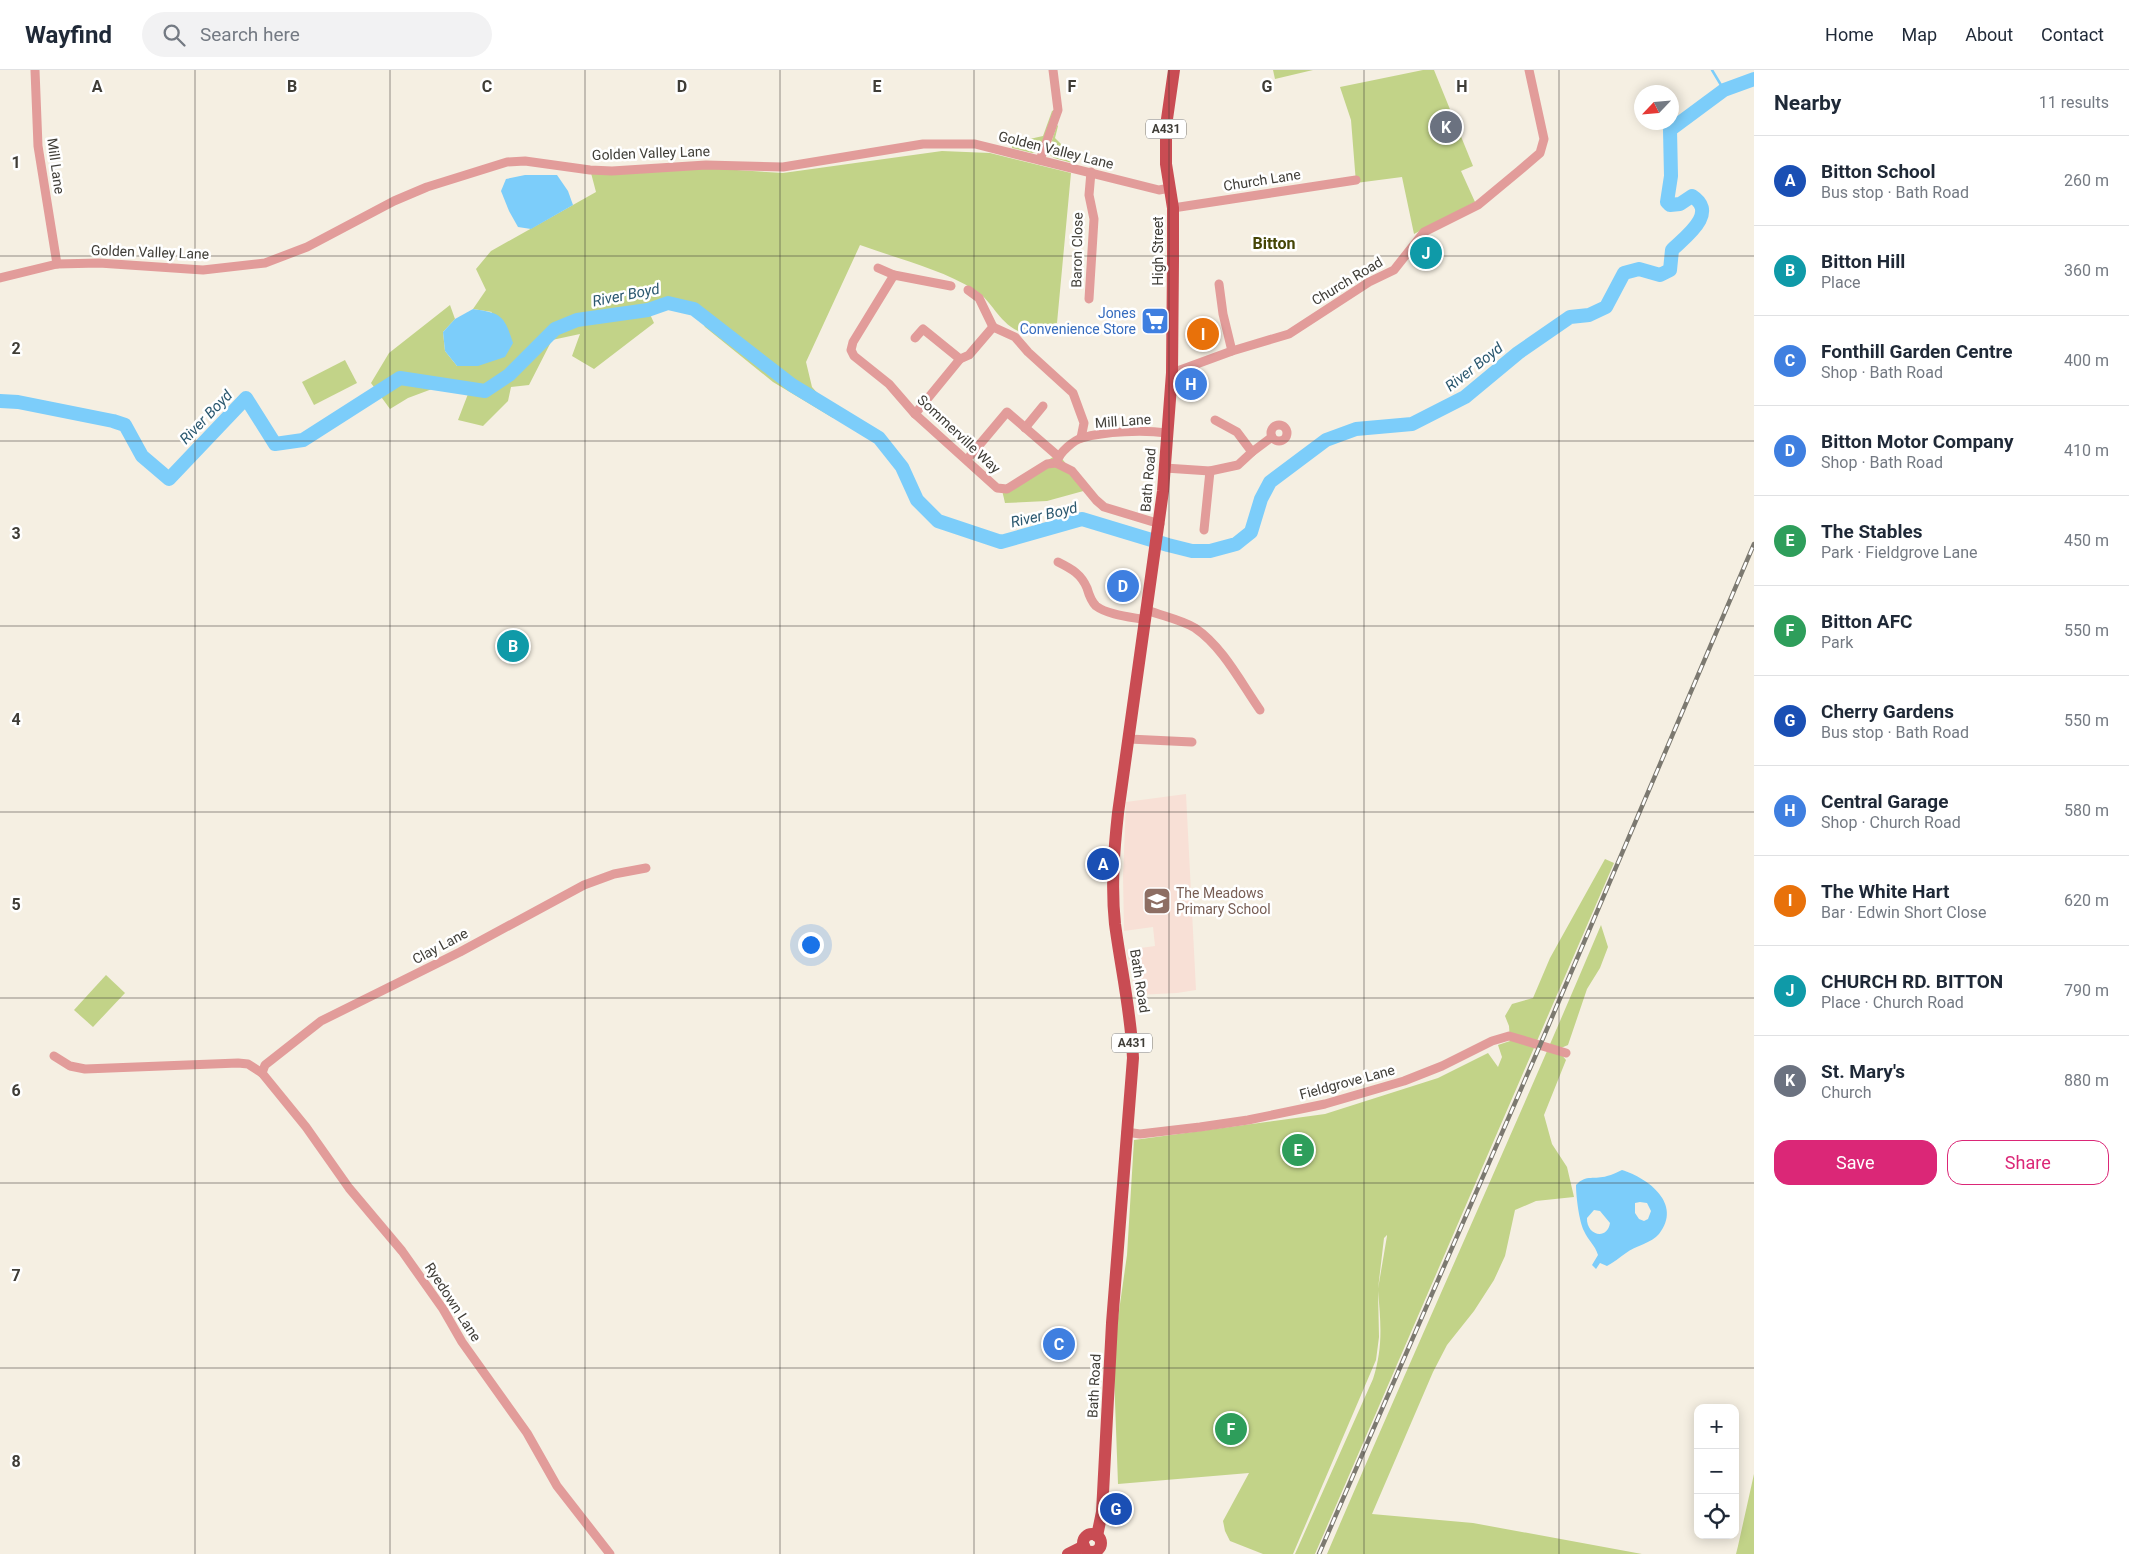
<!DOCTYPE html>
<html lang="en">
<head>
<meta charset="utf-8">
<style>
  :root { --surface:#fff; --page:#f2f2f3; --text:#1f2937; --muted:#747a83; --line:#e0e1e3; --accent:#db2777 }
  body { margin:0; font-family:Roboto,sans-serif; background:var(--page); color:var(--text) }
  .controls { position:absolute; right:15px; bottom:15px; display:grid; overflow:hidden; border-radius:10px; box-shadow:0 2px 12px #0003 }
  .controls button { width:45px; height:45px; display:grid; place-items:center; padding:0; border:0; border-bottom:1px solid var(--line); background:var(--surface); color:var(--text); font:25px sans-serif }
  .compass { position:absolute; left:1634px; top:15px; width:45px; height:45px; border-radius:50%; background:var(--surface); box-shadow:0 2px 12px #0003; rotate:244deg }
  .you { position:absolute; left:810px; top:874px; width:18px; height:18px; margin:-12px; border:4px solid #fff; border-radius:50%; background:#1a73e8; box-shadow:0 0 0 8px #1a73e833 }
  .badge { display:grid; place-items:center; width:32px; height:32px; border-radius:50%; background:var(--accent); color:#fff; font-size:16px; font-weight:700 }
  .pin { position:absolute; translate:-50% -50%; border:2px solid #fff; box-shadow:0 1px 5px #0006 }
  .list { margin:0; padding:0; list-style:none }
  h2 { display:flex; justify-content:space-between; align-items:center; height:65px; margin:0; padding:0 20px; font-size:21px }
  h2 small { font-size:16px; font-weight:400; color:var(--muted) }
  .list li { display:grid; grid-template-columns:32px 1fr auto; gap:15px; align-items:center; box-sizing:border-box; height:90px; padding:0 20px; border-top:1px solid var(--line) }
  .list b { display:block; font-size:19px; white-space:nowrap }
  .list p { margin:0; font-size:16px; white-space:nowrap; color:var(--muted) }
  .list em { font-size:16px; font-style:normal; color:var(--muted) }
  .actions { display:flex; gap:10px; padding:15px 20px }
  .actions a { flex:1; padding:11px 0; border:1px solid var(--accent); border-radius:15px; text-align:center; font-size:18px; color:var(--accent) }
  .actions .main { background:var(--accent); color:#fff }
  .icon { flex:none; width:28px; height:28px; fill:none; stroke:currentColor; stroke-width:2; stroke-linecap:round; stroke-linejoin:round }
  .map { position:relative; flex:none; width:1754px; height:1484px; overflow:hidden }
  header { display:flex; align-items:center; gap:30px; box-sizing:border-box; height:70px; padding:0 25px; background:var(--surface); border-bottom:1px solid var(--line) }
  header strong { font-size:24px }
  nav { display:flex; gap:28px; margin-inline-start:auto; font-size:18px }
  .search { width:350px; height:45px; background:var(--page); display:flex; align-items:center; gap:12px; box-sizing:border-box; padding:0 18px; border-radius:28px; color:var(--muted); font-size:19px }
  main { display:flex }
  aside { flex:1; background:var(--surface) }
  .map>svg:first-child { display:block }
  .education { fill:#f8e0d6 }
  .green { fill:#c2d388; fill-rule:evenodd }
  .water { fill:#7ccdfa; fill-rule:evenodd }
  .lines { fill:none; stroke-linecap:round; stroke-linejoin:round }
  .stream { stroke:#7ccdfa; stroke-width:2.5 }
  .river { stroke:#7ccdfa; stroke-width:14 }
  .minor { stroke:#e29c9a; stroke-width:9 }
  .primary { stroke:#c94c53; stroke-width:12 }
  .rail-casing { stroke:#7c7970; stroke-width:4.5 }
  .rail { stroke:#fff; stroke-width:2.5; stroke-dasharray:8; stroke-linecap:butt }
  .grid { fill:none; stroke:#3f3d37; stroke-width:1; stroke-opacity:0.55 }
  .labels { text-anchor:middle; stroke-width:5; stroke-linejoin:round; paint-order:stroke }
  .shield { fill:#fff; stroke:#797773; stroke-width:1 }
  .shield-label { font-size:12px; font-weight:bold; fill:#3f3d37 }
  .street-label { font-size:14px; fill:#3f3d37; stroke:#fff }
  .shop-label { font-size:14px; fill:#366cbe; stroke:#fff; text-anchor:end }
  .education-label { font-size:14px; fill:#785e54; stroke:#fff; text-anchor:start }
  .water-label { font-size:15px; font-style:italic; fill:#2b586f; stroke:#fff }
  .quarter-label { font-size:16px; font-weight:bold; fill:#464606; stroke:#fff }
  .grid-label { font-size:16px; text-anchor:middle; font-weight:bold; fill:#3f3d37; stroke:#fff; stroke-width:5; stroke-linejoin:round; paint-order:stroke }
</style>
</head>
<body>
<header>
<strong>Wayfind</strong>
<div class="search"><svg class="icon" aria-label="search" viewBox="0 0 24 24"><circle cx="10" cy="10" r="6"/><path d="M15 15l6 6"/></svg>Search here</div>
<nav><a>Home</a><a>Map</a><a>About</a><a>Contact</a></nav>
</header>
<main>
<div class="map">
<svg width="1754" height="1484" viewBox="0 0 1754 1484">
  <rect width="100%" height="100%" fill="#f5efe2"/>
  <path class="education" d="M1186,724l10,196 -19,3 -40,2 -11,-45 29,-4 -2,-19 -29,4 -1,-55 3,-74z"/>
  <g class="green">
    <path d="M1273,0h40l-38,9z"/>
    <path d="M1423,0h11l39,96 -12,5 14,31 -61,32 -12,-57 -46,6 -5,-63 -11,-33z"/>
    <path d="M1054,40l-15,41 -7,2 -20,-5v-5l31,-7 9,-25z"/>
    <path d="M1057,55l1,1 -3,12 17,17v8l-18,-5 -5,-4v-5z"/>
    <path d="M942,81l48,2 81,20 -14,150 -24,5 -10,5c-25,-9 -29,-31 -48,-43 -34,-21 -77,-31 -115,-45l-54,117 6,25 23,26 -2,5 -60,-36 -68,-55 -11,-18 -26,-6 -20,7 6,13 -60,46 -22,-13 8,-22 -28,6 -23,45 -18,2 -3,14 -25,25 -25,-6 10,-26 -36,-5 -24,9 -18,11 -19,-26 18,-30 61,-48 5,14 -12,13 2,19 12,15 35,-54 -19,-3 13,-19 -10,-21 15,-18 105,-59 -5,-19 114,-5 78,5z"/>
    <path d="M345,290l12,23 -43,22 -12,-23z"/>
    <path d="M1053,387l10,3 24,30 -40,11 -42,2 -3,-13z"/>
    <path d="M1605,789l9,4 -299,691h-20l78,-175c10,-31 8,-55 5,-88l1,46 -3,23 -83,194h-30l-33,-13 -5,-10 -2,-10 26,-48 -131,11 -4,-110 2,-42 11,-77 7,-115 191,-26 113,-36 50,-25 10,14 4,-10 -4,-12 12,-4 -1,-15 -4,-10 7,-12 21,-6 17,-40zM1387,1165v1l-9,53 6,-51z"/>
    <path d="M1601,855l7,22 -8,21 -13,21 -19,56 -7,3v6l5,6 -22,55 8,29 15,23 7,30 -38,4 -21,9 -10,46 -11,24 -20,31 -27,34 -14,27 -61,142 101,9 169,31h-315c90,-210 185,-418 274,-629z"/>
    <path d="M106,905l19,18 -32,34 -19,-17z"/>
    <path d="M1754,1404v80h-18l2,-8z"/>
  </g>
  <g class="water">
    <path d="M525,105h32l11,16 5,14 -42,24 -13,-2 -9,-16 -8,-20 5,-12z"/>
    <path d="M473,239c28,4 31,6 40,34l-8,14 -27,9h-21l-12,-15 -2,-19 12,-13z"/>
    <path d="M1622,1100c26,8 61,34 37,64 -7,9 -24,12 -33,19 -7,5 -12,9 -19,13l-7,-3 -4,6 -4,-4 6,-10c-3,-10 -10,-15 -14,-24 -5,-10 -8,-35 -8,-46 10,-11 19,-5 31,-9 5,-1 10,-4 15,-6zM1640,1132l7,1 4,8 -3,8 -4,2 -5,-2 -4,-6v-10zM1594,1140l6,1 10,12c-3,18 -24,12 -23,-5z"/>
  </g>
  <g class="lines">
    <path class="stream" d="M1712,0l12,20"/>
    <path class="river" d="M0,331l18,1 95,19 12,4 17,31 27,23 77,-81 29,46 28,-4 97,-62 85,13 24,-16 46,-46 22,-9 71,-10 20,-7 26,6 98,76 87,53 23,29 15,33 21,21 63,21 81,-23 86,26 24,6h18l26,-7 15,-12 10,-33 9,-17 56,-42 30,-11 56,-5 53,-27 53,-44 52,-36 19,-2 17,-8 18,-34 15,-4 21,6 10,-5 2,-20c13,-13 47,-37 20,-54l-12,8 -10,1 -3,-3 4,-26 -1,-46 54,-40 30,-11"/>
    <g class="minor">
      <path d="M35,0l3,76 19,118"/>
      <path d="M1040,90l18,-50 -5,-40"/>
      <path d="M1173,138l183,-28"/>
      <path d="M878,198l16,7"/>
      <path d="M0,208l57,-14 42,-1 104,7 62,-7 42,-16 87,-46 33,-14 80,-25 18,-1 65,9 22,1 94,-6 77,2 140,-23h52l184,46 11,-2"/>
      <path d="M1219,214l4,30 9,37"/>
      <path d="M951,216l-57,-11 -41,67 -2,8 3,6 35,28 26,30 82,74 10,1 40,-25 9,-1 16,8 24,29 8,7 56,17"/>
      <path d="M968,220l11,8 14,29"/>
      <path d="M1089,229l5,-80 -5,-24 2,-23"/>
      <path d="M993,257l22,10 13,15 45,41 11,30 -3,15"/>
      <path d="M915,268l8,-9 37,30"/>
      <path d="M1172,303l60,-22 57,-17 80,-52 25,-12 30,-38 54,-27 41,-34 21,-18 4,-14 -15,-69"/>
      <path d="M915,344l45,-55 9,-4 24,-28"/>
      <path d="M1215,350l22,12 15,20"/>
      <circle cx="1279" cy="363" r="8"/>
      <path d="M1025,358l18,-22"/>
      <path d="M970,386l37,-44 52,45"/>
      <path d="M1057,391c3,-9 17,-21 25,-23 23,-7 62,-8 85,-5"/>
      <path d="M1165,398l45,3 28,-6 14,-13 20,-15"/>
      <path d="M1204,460l6,-59"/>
      <path d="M1058,492c14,7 23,12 29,26 2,7 4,13 9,18 12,9 35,11 50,14"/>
      <path d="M1147,540c15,6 35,10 48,18 28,19 46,55 65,82"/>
      <path d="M1129,669l63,3"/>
      <path d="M54,986l16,10 15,3 153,-6 10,1 14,9"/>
      <path d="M262,1003l44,54 43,61 53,63 41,58 19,33 65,91 30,53 53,68"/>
      <path d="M262,1003l3,-8 56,-44 139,-69 124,-67 30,-11 32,-6"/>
      <path d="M1126,1062l14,2 60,-7 48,-7 77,-16 79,-23 38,-15 50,-25 17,-5 57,17"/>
    </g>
    <g class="primary">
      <circle cx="1092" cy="1473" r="9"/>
      <path d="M1097,1466l5,-24 10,-189 21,-265c-2,-46 -12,-89 -18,-134 -4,-37 -1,-74 3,-111l45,-322 9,-118 1,-113v-52l-7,-44v-38l8,-56"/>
      <path d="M1068,1484l16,-8"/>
    </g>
    <defs>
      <path id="rail" d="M1319,1484l219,-504 216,-506"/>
    </defs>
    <use href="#rail" class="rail-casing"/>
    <use href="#rail" class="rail"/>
  </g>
  <path class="grid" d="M195,0v1484M390,0v1484M585,0v1484M780,0v1484M974,0v1484M1169,0v1484M1364,0v1484M1559,0v1484M0,186h1754M0,371h1754M0,556h1754M0,742h1754M0,928h1754M0,1113h1754M0,1298h1754"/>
  <defs>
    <symbol id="supermarket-square" viewBox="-11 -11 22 22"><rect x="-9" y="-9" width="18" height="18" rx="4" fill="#3f7fe0" stroke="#fff"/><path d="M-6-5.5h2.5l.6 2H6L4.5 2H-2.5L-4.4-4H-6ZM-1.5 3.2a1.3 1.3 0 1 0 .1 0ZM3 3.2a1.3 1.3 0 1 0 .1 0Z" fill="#fff"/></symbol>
    <symbol id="school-square" viewBox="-11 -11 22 22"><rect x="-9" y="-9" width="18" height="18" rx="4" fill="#8d6e63" stroke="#fff"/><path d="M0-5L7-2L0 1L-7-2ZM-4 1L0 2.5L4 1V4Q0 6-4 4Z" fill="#fff"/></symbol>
  </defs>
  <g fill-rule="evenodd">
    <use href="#supermarket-square" x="1139" y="235" width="32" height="32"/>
    <use href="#school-square" x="1141" y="815" width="32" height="32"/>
  </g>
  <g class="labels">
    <g class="shield">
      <rect x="1146" y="49.5" width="40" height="19" rx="4"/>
      <rect x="1112" y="963.5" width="40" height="19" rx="4"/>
    </g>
    <g class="shield-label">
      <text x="1166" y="63">A431</text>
      <text x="1132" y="977">A431</text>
    </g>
    <g class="street-label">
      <text transform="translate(1056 80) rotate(14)" y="5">Golden Valley Lane</text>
      <text transform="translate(651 83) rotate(-2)" y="5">Golden Valley Lane</text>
      <text transform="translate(56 96) rotate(82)" y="5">Mill Lane</text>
      <text transform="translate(1262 110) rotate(-9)" y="5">Church Lane</text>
      <text transform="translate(1077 180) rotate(-89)" y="5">Baron Close</text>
      <text transform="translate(1158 181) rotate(-90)" y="5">High Street</text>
      <text transform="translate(150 182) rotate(2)" y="5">Golden Valley Lane</text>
      <text transform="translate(1347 211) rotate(-31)" y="5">Church Road</text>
      <text transform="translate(1123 351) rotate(-4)" y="5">Mill Lane</text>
      <text transform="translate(959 364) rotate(43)" y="5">Sommerville Way</text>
      <text transform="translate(1148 410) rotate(-85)" y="5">Bath Road</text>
      <text transform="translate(440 876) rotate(-28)" y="5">Clay Lane</text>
      <text transform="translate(1140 911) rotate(81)" y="5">Bath Road</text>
      <text transform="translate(1347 1012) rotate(-15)" y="5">Fieldgrove Lane</text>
      <text transform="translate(453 1232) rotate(57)" y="5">Ryedown Lane</text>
      <text transform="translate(1094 1316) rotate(-87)" y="5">Bath Road</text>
    </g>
    <g class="shop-label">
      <text x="1136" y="248">Jones<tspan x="1136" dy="16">Convenience Store</tspan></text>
    </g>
    <g class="education-label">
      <text x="1176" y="828">The Meadows<tspan x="1176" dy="16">Primary School</tspan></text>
    </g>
    <g class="water-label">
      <text transform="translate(626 225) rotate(-11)" y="5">River Boyd</text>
      <text transform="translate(1474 297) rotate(-38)" y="5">River Boyd</text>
      <text transform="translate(206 347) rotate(-46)" y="5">River Boyd</text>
      <text transform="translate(1044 445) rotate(-13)" y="5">River Boyd</text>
    </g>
    <g class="quarter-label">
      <text x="1274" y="179">Bitton</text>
    </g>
  </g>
  <g class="grid-label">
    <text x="97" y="22">A</text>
    <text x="292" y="22">B</text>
    <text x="487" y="22">C</text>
    <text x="682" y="22">D</text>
    <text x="877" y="22">E</text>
    <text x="1072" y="22">F</text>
    <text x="1267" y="22">G</text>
    <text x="1462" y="22">H</text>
    <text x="16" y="98">1</text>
    <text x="16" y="284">2</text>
    <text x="16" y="469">3</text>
    <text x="16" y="655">4</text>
    <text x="16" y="840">5</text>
    <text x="16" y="1026">6</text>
    <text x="16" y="1211">7</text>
    <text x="16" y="1397">8</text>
  </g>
</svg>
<div class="controls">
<button>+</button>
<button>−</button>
<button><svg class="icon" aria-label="locate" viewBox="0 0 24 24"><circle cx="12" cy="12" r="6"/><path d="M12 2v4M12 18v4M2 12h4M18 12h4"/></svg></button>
</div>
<svg class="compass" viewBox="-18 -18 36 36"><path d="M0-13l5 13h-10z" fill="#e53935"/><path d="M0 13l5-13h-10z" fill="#747a83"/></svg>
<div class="you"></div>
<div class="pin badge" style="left:1103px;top:794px;background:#1a4fb4">A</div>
<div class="pin badge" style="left:513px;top:576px;background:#0f9aa8">B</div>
<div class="pin badge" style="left:1059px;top:1274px;background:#3f7fe0">C</div>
<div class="pin badge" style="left:1123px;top:516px;background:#3f7fe0">D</div>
<div class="pin badge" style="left:1298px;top:1080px;background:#2e9e5b">E</div>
<div class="pin badge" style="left:1231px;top:1359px;background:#2e9e5b">F</div>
<div class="pin badge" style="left:1116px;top:1439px;background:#1a4fb4">G</div>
<div class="pin badge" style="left:1191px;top:314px;background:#3f7fe0">H</div>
<div class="pin badge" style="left:1203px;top:264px;background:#e8710a">I</div>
<div class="pin badge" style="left:1426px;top:183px;background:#0f9aa8">J</div>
<div class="pin badge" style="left:1446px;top:57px;background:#6b7280">K</div>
</div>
<aside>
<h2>Nearby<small>11 results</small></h2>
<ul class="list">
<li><span class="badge" style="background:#1a4fb4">A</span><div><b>Bitton School</b><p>Bus stop · Bath Road</p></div><em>260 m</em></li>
<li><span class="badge" style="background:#0f9aa8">B</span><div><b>Bitton Hill</b><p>Place</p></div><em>360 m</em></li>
<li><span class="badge" style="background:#3f7fe0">C</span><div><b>Fonthill Garden Centre</b><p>Shop · Bath Road</p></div><em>400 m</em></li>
<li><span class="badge" style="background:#3f7fe0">D</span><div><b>Bitton Motor Company</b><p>Shop · Bath Road</p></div><em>410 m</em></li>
<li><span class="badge" style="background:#2e9e5b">E</span><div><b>The Stables</b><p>Park · Fieldgrove Lane</p></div><em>450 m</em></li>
<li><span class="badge" style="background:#2e9e5b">F</span><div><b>Bitton AFC</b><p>Park</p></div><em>550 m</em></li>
<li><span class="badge" style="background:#1a4fb4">G</span><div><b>Cherry Gardens</b><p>Bus stop · Bath Road</p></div><em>550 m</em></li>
<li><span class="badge" style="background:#3f7fe0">H</span><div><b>Central Garage</b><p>Shop · Church Road</p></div><em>580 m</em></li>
<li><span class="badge" style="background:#e8710a">I</span><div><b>The White Hart</b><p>Bar · Edwin Short Close</p></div><em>620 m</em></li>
<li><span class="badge" style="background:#0f9aa8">J</span><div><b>CHURCH RD. BITTON</b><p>Place · Church Road</p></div><em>790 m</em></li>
<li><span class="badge" style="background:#6b7280">K</span><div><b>St. Mary's</b><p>Church</p></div><em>880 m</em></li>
</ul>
<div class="actions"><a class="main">Save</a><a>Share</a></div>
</aside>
</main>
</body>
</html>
